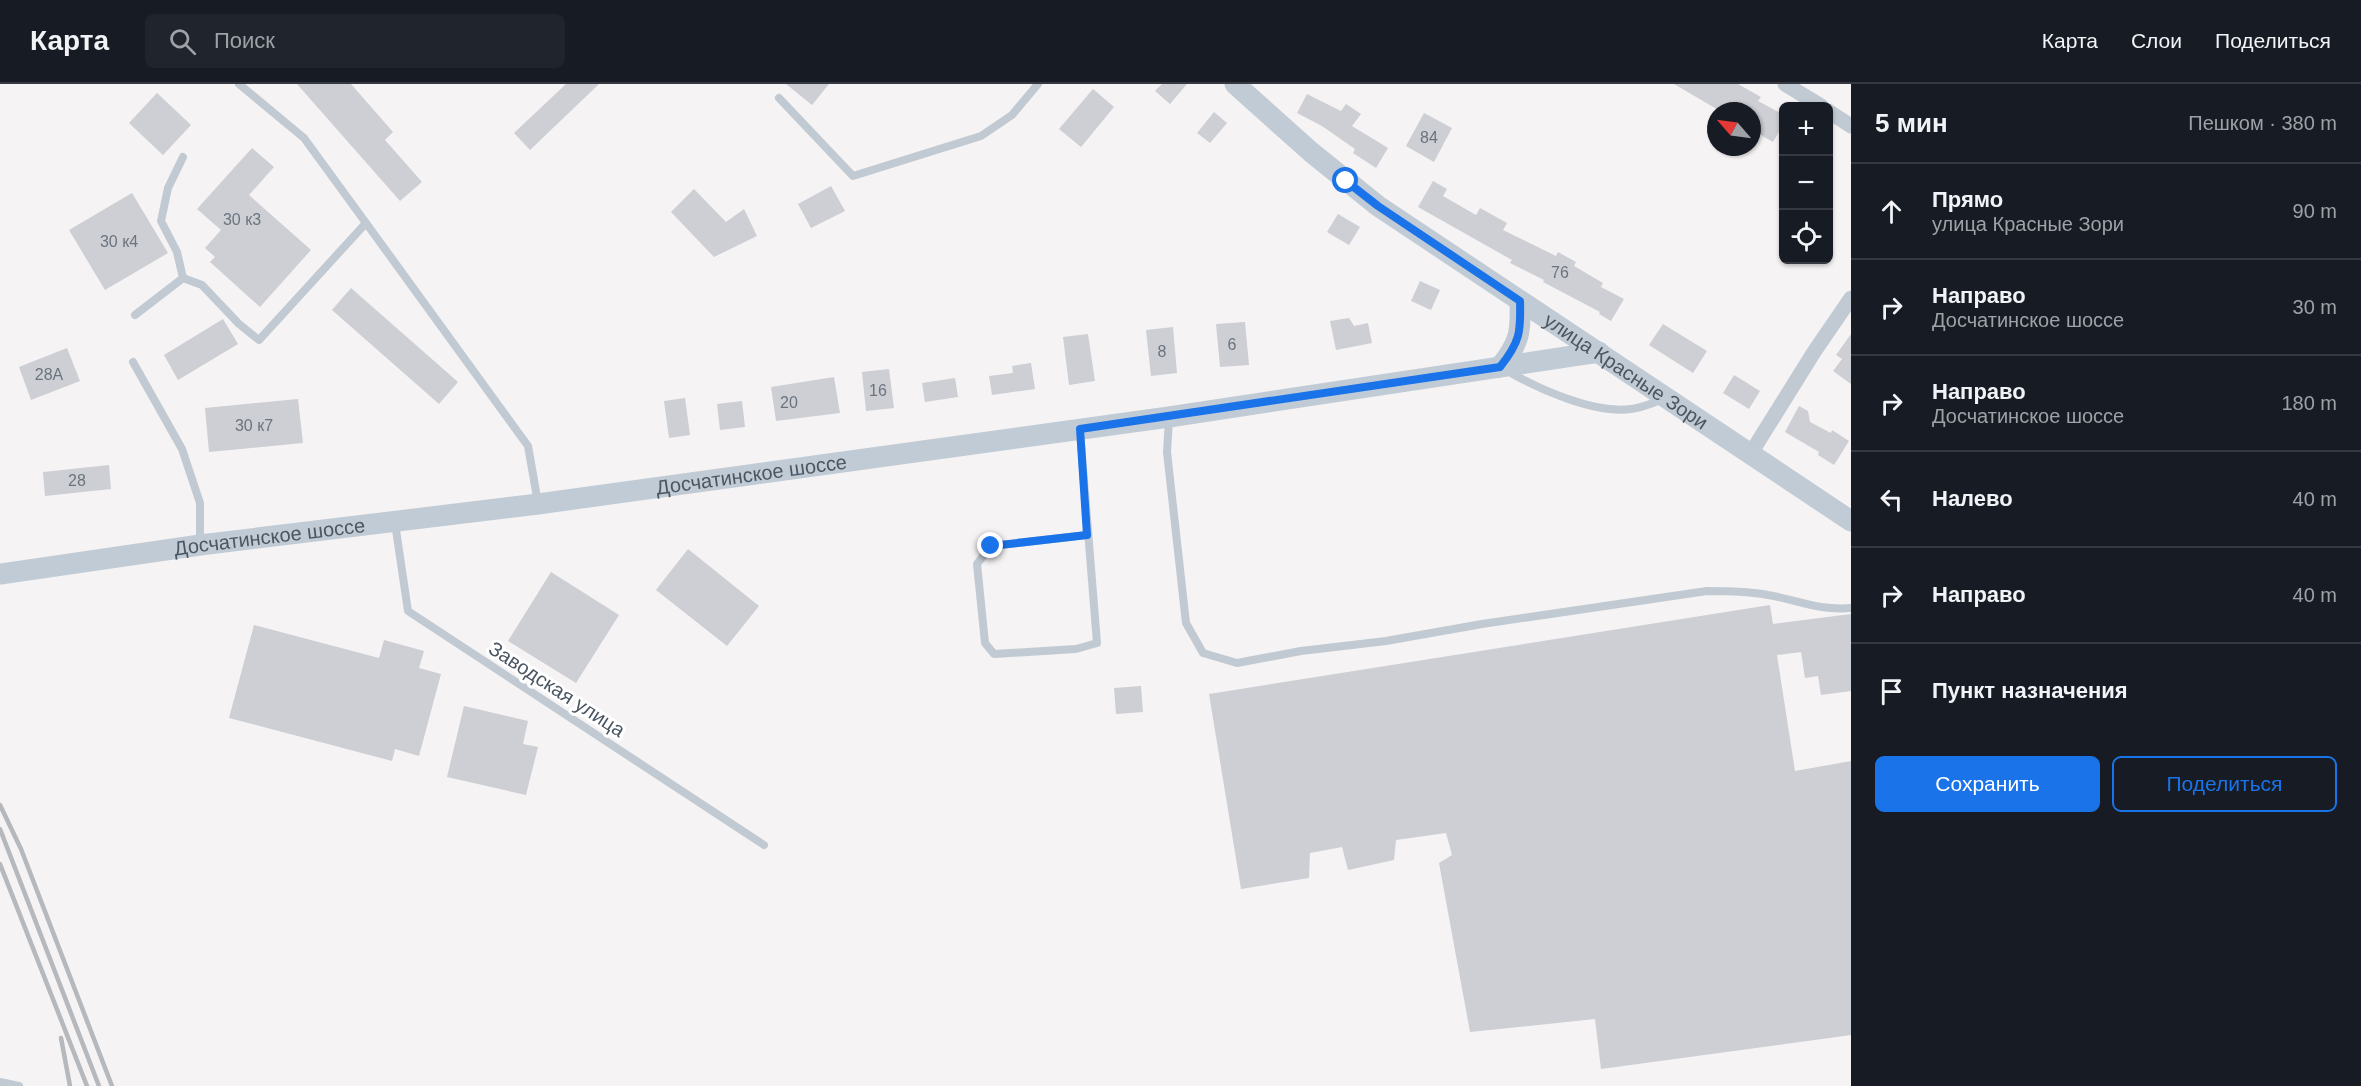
<!DOCTYPE html>
<html lang="ru">
<head>
<meta charset="utf-8">
<style>
  :root { --surface:#171b24; --page:#20242c; --text:#f1f3f6; --muted:#9ea1a6; --line:#363941; --accent:#1a73e8 }
  body { margin:0; font-family:Arial,sans-serif; background:var(--page); color:var(--text) }
  .controls { position:absolute; right:18px; top:18px; display:grid; overflow:hidden; border-radius:9px; box-shadow:0 2px 4px #0004 }
  .controls button { width:54px; height:54px; display:grid; place-items:center; padding:0; border:0; border-bottom:2px solid var(--line); background:var(--surface); color:var(--text); font:30px sans-serif }
  .compass { position:absolute; left:1707px; top:18px; width:54px; height:54px; border-radius:50%; background:var(--surface); box-shadow:0 2px 4px #0004; rotate:298deg }
  .stop { position:absolute; width:18px; height:18px; margin:-14px; border:4px solid #1a73e8; border-radius:50%; background:#fff }
  .stop.end { background:#1a73e8; border-color:#fff; box-shadow:0 2px 6px #0008 }
  .list { margin:0; padding:0; list-style:none }
  h2 { display:flex; justify-content:space-between; align-items:center; height:78px; margin:0; padding:0 24px; font-size:26px }
  h2 small { font-size:20px; font-weight:400; color:var(--muted) }
  .list li { display:grid; grid-template-columns:39px 1fr auto; gap:18px; align-items:center; box-sizing:border-box; height:96px; padding:0 24px; border-top:2px solid var(--line) }
  .list b { display:block; font-size:22px; white-space:nowrap }
  .list p { margin:0; font-size:20px; white-space:nowrap; color:var(--muted) }
  .list em { font-size:20px; font-style:normal; color:var(--muted) }
  .actions { display:flex; gap:12px; padding:18px 24px }
  .actions a { flex:1; padding:14px 0; border:2px solid var(--accent); border-radius:9px; text-align:center; font-size:21px; color:var(--accent) }
  .actions .main { background:var(--accent); color:#fff }
  .icon { flex:none; width:33px; height:33px; fill:none; stroke:currentColor; stroke-width:2; stroke-linecap:round; stroke-linejoin:round }
  .map { position:relative; flex:none; width:1851px; height:1002px; overflow:hidden }
  header { display:flex; align-items:center; gap:36px; box-sizing:border-box; height:84px; padding:0 30px; background:var(--surface); border-bottom:2px solid var(--line) }
  header strong { font-size:28px }
  nav { display:flex; gap:33px; margin-inline-start:auto; font-size:21px }
  .search { width:420px; height:54px; background:var(--page); display:flex; align-items:center; gap:15px; box-sizing:border-box; padding:0 21px; border-radius:9px; color:var(--muted); font-size:22px }
  main { display:flex }
  aside { flex:1; background:var(--surface) }
  .map>svg:first-child { display:block }
  .building { fill:#cdcfd5 }
  .lines { fill:none; stroke-linecap:round; stroke-linejoin:round }
  .lane { stroke:#c1cad2; stroke-width:8 }
  .street { stroke:#c1cad2; stroke-width:15 }
  .secondary { stroke:#c1cbd6; stroke-width:21 }
  .rail { stroke:#b5b8bd; stroke-width:4.5 }
  .route { stroke:#1a73e8; stroke-width:8 }
  .labels { text-anchor:middle; stroke-width:6; stroke-linejoin:round; paint-order:stroke }
  .number-label { font-size:16px; fill:#6b747e }
  .street-label { font-size:20px; fill:#4a5661; stroke:#fff }
</style>
</head>
<body>
<header>
<strong>Карта</strong>
<div class="search"><svg class="icon" aria-label="search" viewBox="0 0 24 24"><circle cx="10" cy="10" r="6"/><path d="M15 15l6 6"/></svg>Поиск</div>
<nav><a>Карта</a><a>Слои</a><a>Поделиться</a></nav>
</header>
<main>
<div class="map">
<svg width="1851" height="1002" viewBox="0 0 1851 1002">
  <rect width="100%" height="100%" fill="#f5f3f3"/>
  <g class="building">
    <path d="M297,0h54l42,48 -8,8 37,42 -22,19z"/>
    <path d="M566,0h33l-69,66 -16,-17z"/>
    <path d="M786,0h43l-17,21z"/>
    <path d="M1162,0h25l-17,20 -15,-13z"/>
    <path d="M1674,0h64l23,13 -3,4 26,14v8l-11,19 -21,-12v-19h-32z"/>
    <path d="M1093,5l21,18 -33,40 -22,-18z"/>
    <path d="M157,9l34,32 -28,30 -34,-32z"/>
    <path d="M1307,10l34,17 5,-7 15,10 -9,12 36,22 -12,20 -23,-15 2,-4 -33,-23 -25,-13z"/>
    <path d="M1214,28l13,11 -17,20 -13,-10z"/>
    <path d="M1424,29l28,15 -18,34 -28,-16z"/>
    <path d="M252,64l22,19 -25,28 62,55 -51,57 -50,-45 5,-5 -10,-9 16,-18 -24,-21z"/>
    <path d="M1433,97l14,8 -4,7 33,19 4,-7 27,15 -4,7 53,26 2,-4 18,10 -2,4 29,17 -2,4 23,12 -13,22 -12,-7 1,-2 -57,-30 1,-2 -34,-17 2,-3 -94,-53z"/>
    <path d="M831,102l14,25 -34,17 -13,-24z"/>
    <path d="M694,105l32,33 18,-13 13,27 -43,21 -43,-45z"/>
    <path d="M132,109l36,60 -63,37 -36,-60z"/>
    <path d="M1338,130l22,13 -11,18 -22,-13z"/>
    <path d="M1420,197l20,9 -9,20 -20,-9z"/>
    <path d="M351,204l107,94 -19,22 -107,-94z"/>
    <path d="M1349,234l5,8 14,-3 4,20 -36,7 -6,-29z"/>
    <path d="M223,235l15,25 -60,36 -14,-25z"/>
    <path d="M1245,238l4,43 -29,2 -4,-43z"/>
    <path d="M1663,240l44,27 -14,22 -44,-28z"/>
    <path d="M1173,243l4,46 -26,3 -5,-46z"/>
    <path d="M1088,250l7,47 -26,4 -6,-48z"/>
    <path d="M1851,250v50l-18,-13 9,-12 -6,-4z"/>
    <path d="M67,264l13,33 -49,19 -12,-33z"/>
    <path d="M1031,279l4,26 -43,6 -3,-19 24,-3 -1,-7z"/>
    <path d="M889,285l5,39 -28,3 -4,-39z"/>
    <path d="M1734,291l26,16 -11,18 -26,-16z"/>
    <path d="M834,293l6,36 -64,8 -5,-34z"/>
    <path d="M955,294l3,19 -33,5 -3,-19z"/>
    <path d="M685,314l5,37 -21,3 -5,-37z"/>
    <path d="M298,315l5,44 -94,9 -4,-44z"/>
    <path d="M742,317l3,26 -25,3 -3,-26z"/>
    <path d="M1799,322l9,5 2,11 21,11 1,-3 17,11 -15,24 -16,-10 1,-3 -34,-20z"/>
    <path d="M109,381l2,24 -66,7 -2,-24z"/>
    <path d="M688,465l71,57 -32,40 -71,-56z"/>
    <path d="M551,488l68,43 -43,68 -68,-42z"/>
    <path d="M1770,521l3,19 78,-10v77l-30,4 -3,-19 -13,2 -4,-26 -24,3 18,116 56,-10v274l-250,34 -6,-50 -125,13 -31,-169 13,-8 -6,-22 -50,7 -2,20 -46,10 -6,-23 -32,6 -1,25 -68,11 -32,-195z"/>
    <path d="M254,541l125,33 5,-18 40,11 -5,17 22,6 -22,82 -24,-7 -3,12 -163,-43z"/>
    <path d="M1141,602l2,26 -27,2 -2,-26z"/>
    <path d="M464,622l64,15 -5,23 15,3 -12,48 -79,-18z"/>
  </g>
  <g class="lines">
    <g class="lane">
      <path d="M239,0l65,54 62,85"/>
      <path d="M779,14l74,78 128,-40 31,-21 26,-31"/>
      <path d="M183,73l-15,31 -7,33 16,31 6,26"/>
      <path d="M135,231l48,-37 19,7 37,39 20,16 107,-117 162,223 10,57"/>
      <path d="M133,278l49,87 18,54v40"/>
      <path d="M1506,286c32,19 88,44 125,39 10,-1 21,-6 31,-9"/>
      <path d="M1169,335l-2,33 19,171 17,30 34,10 64,-12 85,-10 96,-17 225,-33c20,0 40,0 61,4 30,5 50,16 83,13"/>
      <path d="M1080,347l17,212 -21,6 -82,5 -9,-11 -8,-79 14,-18 96,-11"/>
      <path d="M395,439l13,88 356,234"/>
      <path d="M0,998l19,4"/>
    </g>
    <g class="street">
      <path d="M1785,0l36,22"/>
      <path d="M1828,27l23,15"/>
      <path d="M1751,369l63,-101 37,-54"/>
    </g>
    <g class="secondary">
      <path id="s1" d="M1235,0l76,68 67,54 473,315"/>
      <path d="M1500,283c20,-25 21,-35 20,-66"/>
      <path id="s2" d="M0,490l200,-29 338,-41 631,-87 430,-65"/>
    </g>
    <g class="rail">
      <path d="M0,721l21,44 91,237"/>
      <path d="M0,745l99,257"/>
      <path d="M0,780l87,222"/>
      <path d="M61,954l9,48"/>
    </g>
  </g>
  <g class="lines">
    <path class="route" d="M991,462l96,-11 -7,-106 420,-62c20,-25 21,-35 20,-66l-142,-95 -32,-25"/>
  </g>
  <g class="labels">
    <g class="number-label">
      <text x="1429" y="59">84</text>
      <text x="242" y="141">30 к3</text>
      <text x="119" y="163">30 к4</text>
      <text x="1560" y="194">76</text>
      <text x="1232" y="266">6</text>
      <text x="1162" y="273">8</text>
      <text x="49" y="296">28А</text>
      <text x="878" y="312">16</text>
      <text x="789" y="324">20</text>
      <text x="254" y="347">30 к7</text>
      <text x="77" y="402">28</text>
    </g>
    <g class="street-label">
      <text dy="7" stroke="none"><textPath href="#s1" startOffset="486">улица Красные Зори</textPath></text>
      <text dy="7" stroke="none"><textPath href="#s2" startOffset="758">Досчатинское шоссе</textPath></text>
      <text dy="7" stroke="none"><textPath href="#s2" startOffset="272">Досчатинское шоссе</textPath></text>
      <text transform="translate(557 605) rotate(33)" y="7">Заводская улица</text>
    </g>
  </g>
</svg>
<div class="controls">
<button>+</button>
<button>−</button>
<button><svg class="icon" aria-label="locate" viewBox="0 0 24 24"><circle cx="12" cy="12" r="6"/><path d="M12 2v4M12 18v4M2 12h4M18 12h4"/></svg></button>
</div>
<svg class="compass" viewBox="-18 -18 36 36"><path d="M0-13l5 13h-10z" fill="#e53935"/><path d="M0 13l5-13h-10z" fill="#9ea1a6"/></svg>
<div class="stop" style="left:1346px;top:97px"></div>
<div class="stop end" style="left:991px;top:462px"></div>
</div>
<aside>
<h2>5 мин<small>Пешком · 380 m</small></h2>
<ul class="list">
<li><svg class="icon" aria-label="ahead" viewBox="0 0 24 24"><path d="M12 20V5M6 11l6-6 6 6"/></svg><div><b>Прямо</b><p>улица Красные Зори</p></div><em>90 m</em></li>
<li><svg class="icon" aria-label="right" viewBox="0 0 24 24"><path d="M7 20v-9h11M14 6l5 5-5 5"/></svg><div><b>Направо</b><p>Досчатинское шоссе</p></div><em>30 m</em></li>
<li><svg class="icon" aria-label="right" viewBox="0 0 24 24"><path d="M7 20v-9h11M14 6l5 5-5 5"/></svg><div><b>Направо</b><p>Досчатинское шоссе</p></div><em>180 m</em></li>
<li><svg class="icon" aria-label="left" viewBox="0 0 24 24"><path d="M17 20v-9H6M10 6l-5 5 5 5"/></svg><div><b>Налево</b></div><em>40 m</em></li>
<li><svg class="icon" aria-label="right" viewBox="0 0 24 24"><path d="M7 20v-9h11M14 6l5 5-5 5"/></svg><div><b>Направо</b></div><em>40 m</em></li>
<li><svg class="icon" aria-label="arrive" viewBox="0 0 24 24"><path d="M6 21V4h12l-3 4 3 4H6"/></svg><div><b>Пункт назначения</b></div></li>
</ul>
<div class="actions"><a class="main">Сохранить</a><a>Поделиться</a></div>
</aside>
</main>
</body>
</html>
